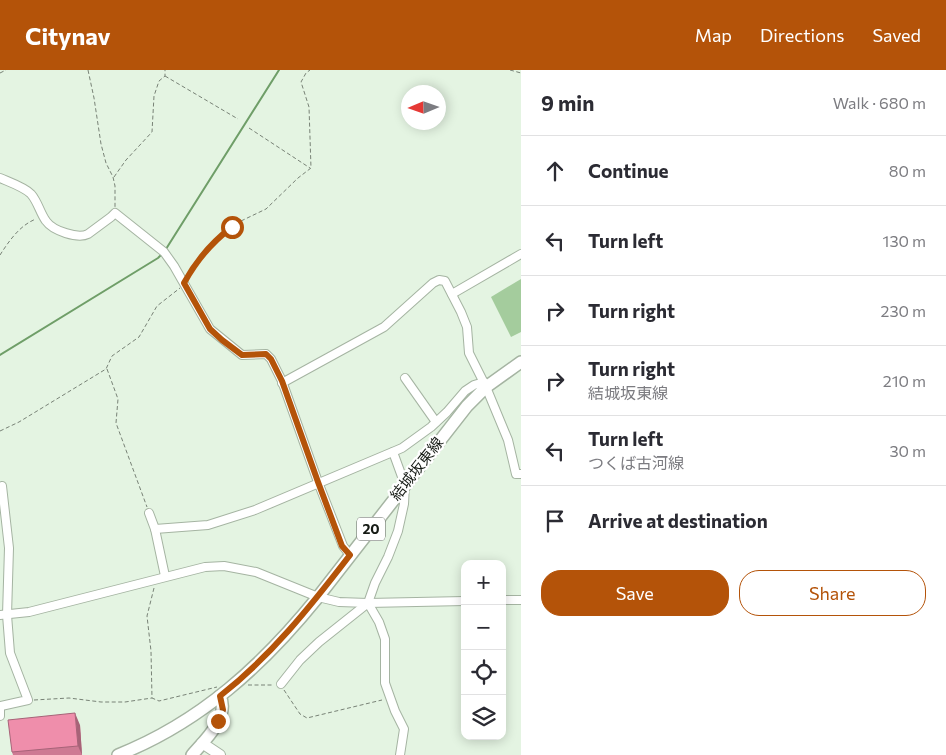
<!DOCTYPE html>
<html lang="en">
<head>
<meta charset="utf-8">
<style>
  :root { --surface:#fff; --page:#f2f2f3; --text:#2b2b33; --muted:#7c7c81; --line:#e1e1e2; --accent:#b45309 }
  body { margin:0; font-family:Commissioner,"Noto Sans JP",sans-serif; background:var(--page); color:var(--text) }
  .controls { position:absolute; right:15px; bottom:15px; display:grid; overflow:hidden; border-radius:10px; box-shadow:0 2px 12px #0003 }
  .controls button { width:45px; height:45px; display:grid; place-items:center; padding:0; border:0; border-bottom:1px solid var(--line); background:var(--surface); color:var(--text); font:25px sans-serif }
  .compass { position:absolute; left:401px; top:15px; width:45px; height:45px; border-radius:50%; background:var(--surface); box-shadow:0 2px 12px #0003; rotate:268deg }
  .stop { position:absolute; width:15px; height:15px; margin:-11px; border:4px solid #b45309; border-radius:50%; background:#fff }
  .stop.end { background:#b45309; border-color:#fff; box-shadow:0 1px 5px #0008 }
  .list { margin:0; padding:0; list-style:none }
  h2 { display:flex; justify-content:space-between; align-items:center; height:65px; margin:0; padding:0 20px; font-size:21px }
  h2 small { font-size:16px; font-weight:400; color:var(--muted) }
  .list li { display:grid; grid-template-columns:32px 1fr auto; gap:15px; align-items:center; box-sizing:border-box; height:70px; padding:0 20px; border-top:1px solid var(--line) }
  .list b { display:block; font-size:19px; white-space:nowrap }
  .list p { margin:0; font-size:16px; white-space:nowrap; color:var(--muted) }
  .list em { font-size:16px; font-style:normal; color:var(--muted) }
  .actions { display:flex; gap:10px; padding:15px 20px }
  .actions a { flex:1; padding:11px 0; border:1px solid var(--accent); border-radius:20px; text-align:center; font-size:18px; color:var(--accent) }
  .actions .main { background:var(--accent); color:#fff }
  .icon { flex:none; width:28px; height:28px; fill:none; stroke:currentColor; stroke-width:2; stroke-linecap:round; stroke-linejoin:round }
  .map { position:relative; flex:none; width:521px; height:685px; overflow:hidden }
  header { display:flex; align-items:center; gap:30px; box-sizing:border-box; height:70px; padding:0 25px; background:var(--accent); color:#fff }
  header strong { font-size:24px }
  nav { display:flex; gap:28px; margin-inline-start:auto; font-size:18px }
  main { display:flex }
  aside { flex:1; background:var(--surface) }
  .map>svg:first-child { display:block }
  .green { fill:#a4cc9d }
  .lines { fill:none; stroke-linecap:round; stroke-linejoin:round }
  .stream { stroke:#6f9e68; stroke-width:2 }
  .street-casing { stroke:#a5b4a2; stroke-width:10 }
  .secondary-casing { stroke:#a5b4a2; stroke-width:12 }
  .primary-casing { stroke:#a5b4a2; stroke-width:14 }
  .path { stroke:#788276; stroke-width:1; stroke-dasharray:4 2.5; stroke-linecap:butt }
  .street { stroke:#fff; stroke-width:8 }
  .secondary { stroke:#fff; stroke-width:10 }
  .primary { stroke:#fff; stroke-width:11 }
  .wall { fill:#ce7a93 }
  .shaded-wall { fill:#a76378 }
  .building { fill:#ef8eab; stroke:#a76378 }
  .route { stroke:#b45309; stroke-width:6 }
  .labels { text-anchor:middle; stroke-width:4.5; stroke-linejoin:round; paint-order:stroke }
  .shield { fill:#fff; stroke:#5b5f5a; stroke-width:1 }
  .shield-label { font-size:14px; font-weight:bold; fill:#151a14 }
  .street-label { font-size:15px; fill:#151a14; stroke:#fff }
</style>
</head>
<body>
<header>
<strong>Citynav</strong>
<nav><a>Map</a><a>Directions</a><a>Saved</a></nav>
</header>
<main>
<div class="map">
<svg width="521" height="685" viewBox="0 0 521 685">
  <rect width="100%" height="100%" fill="#e4f4e2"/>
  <path class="green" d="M521,209v53l-10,5 -20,-40z"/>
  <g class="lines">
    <g class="stream">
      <path d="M166,179l113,-179"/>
      <path d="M0,285l158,-97 5,-5"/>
    </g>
    <defs>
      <g id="street">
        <path d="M0,108c9,4 24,9 31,16 7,8 9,19 15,27 7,10 32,18 42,13l23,-17 4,-4 49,39 10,14 36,63 32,26 24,-1 5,5 11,22 36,101 25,64 7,9"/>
        <path d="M452,224l69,-40"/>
        <path d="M405,308l31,44"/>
        <path d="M282,313l102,-56 49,-44 6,-3 6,1 16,31 6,15 2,26 17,34 22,53 8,34h5"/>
        <path d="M149,443l6,16 10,47"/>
        <path d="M155,459l53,-4 47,-15 147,-62 29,-21 16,-15 18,-21 9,-6 10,-3"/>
        <path d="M502,530h19"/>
        <path d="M368,533l11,19 6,17v44l10,28 9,18 -4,26"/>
        <path d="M0,545l29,-3 176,-45 19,-1 32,6 62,25 21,5 29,1 97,-2"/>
        <path d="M281,614l19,-24 19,-18 49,-39 7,-20 13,-26 10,-26 6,-27 1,-19 -12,-33"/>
        <path d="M0,636v10"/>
        <path d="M1,636l27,-6 -18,-47 -3,-38 2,-67 -7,-62"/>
      </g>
      <path id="secondary" d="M202,673l18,12"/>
      <g id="primary">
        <path d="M118,685c83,-33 145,-90 200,-158l149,-191 19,-19 35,-25"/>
        <path d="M192,685c13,-15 38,-38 28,-59"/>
      </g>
    </defs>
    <use href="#street" class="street-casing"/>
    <use href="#secondary" class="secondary-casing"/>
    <use href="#primary" class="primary-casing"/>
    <g class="path">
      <path d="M88,0l6,28 7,46 5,19 7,14 2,9v21"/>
      <path d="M510,0l11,3"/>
      <path d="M0,3l6,-3"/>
      <path d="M165,6l73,43"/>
      <path d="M249,58l61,40"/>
      <path d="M114,107l12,-17 26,-28 2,-36 5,-15 6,-5v-6"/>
      <path d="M0,185c9,-14 20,-30 36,-36"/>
      <path d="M188,207l6,-11 29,-32 18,-13 25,-12 32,-31 13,-10 -2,-61 -8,-25 5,-9 4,-3"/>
      <path d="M107,299l11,30 -2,24 31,84"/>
      <path d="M0,361l19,-9 87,-53 6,-13 27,-19 18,-31 23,-18"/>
      <path d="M154,518l-7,28 4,35 1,47 7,3 58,-14"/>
      <path d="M248,615h26"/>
      <path d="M284,620l16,24 7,4 75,-18"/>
      <path d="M34,630l35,-2 32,4h24l27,-4"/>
    </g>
    <use href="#street" class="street"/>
    <use href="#secondary" class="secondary"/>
    <use href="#primary" class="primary"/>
  </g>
  <path class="wall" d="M80,655l2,30h-69l-1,-3z"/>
  <path class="shaded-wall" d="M75,643l5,12 2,30 -4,-9z"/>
  <path class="building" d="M75,643l3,33 -66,6 -4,-32z"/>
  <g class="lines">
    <path class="route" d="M218,651l5,-11 -3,-14c51,-40 90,-89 130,-141l-8,-9 -24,-64 -36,-101 -11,-22 -5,-5 -24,1 -20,-15 -12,-11 -26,-46c12,-22 28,-41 48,-56"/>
  </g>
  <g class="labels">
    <rect class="shield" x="357" y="447.5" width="28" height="23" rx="4"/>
    <g class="shield-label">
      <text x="371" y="464">20</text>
    </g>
    <g class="street-label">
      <text transform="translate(417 399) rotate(-52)" y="5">結城坂東線</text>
    </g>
  </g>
</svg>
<div class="controls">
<button>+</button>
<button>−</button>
<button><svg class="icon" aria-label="locate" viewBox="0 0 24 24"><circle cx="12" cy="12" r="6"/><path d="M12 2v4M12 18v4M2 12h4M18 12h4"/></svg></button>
<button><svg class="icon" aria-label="layers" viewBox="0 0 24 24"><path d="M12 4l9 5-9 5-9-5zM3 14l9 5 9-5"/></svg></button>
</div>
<svg class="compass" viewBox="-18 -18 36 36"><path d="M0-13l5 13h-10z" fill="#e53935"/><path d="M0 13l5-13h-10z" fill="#7c7c81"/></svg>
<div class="stop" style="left:232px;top:157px"></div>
<div class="stop end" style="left:218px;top:651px"></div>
</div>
<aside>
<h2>9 min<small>Walk · 680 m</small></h2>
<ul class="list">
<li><svg class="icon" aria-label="ahead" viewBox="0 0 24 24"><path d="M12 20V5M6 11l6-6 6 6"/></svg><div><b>Continue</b></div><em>80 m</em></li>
<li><svg class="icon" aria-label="left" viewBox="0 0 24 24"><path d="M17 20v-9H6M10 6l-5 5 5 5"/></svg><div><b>Turn left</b></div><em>130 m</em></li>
<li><svg class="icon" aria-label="right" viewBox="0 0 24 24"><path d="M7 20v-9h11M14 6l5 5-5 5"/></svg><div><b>Turn right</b></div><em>230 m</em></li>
<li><svg class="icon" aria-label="right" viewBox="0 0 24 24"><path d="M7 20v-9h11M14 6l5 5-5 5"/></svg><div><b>Turn right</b><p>結城坂東線</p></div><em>210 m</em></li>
<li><svg class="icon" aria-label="left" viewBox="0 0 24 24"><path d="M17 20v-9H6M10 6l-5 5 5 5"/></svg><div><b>Turn left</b><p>つくば古河線</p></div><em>30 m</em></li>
<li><svg class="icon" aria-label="arrive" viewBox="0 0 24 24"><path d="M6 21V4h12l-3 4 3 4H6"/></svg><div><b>Arrive at destination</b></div></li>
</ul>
<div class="actions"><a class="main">Save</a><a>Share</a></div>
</aside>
</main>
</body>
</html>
